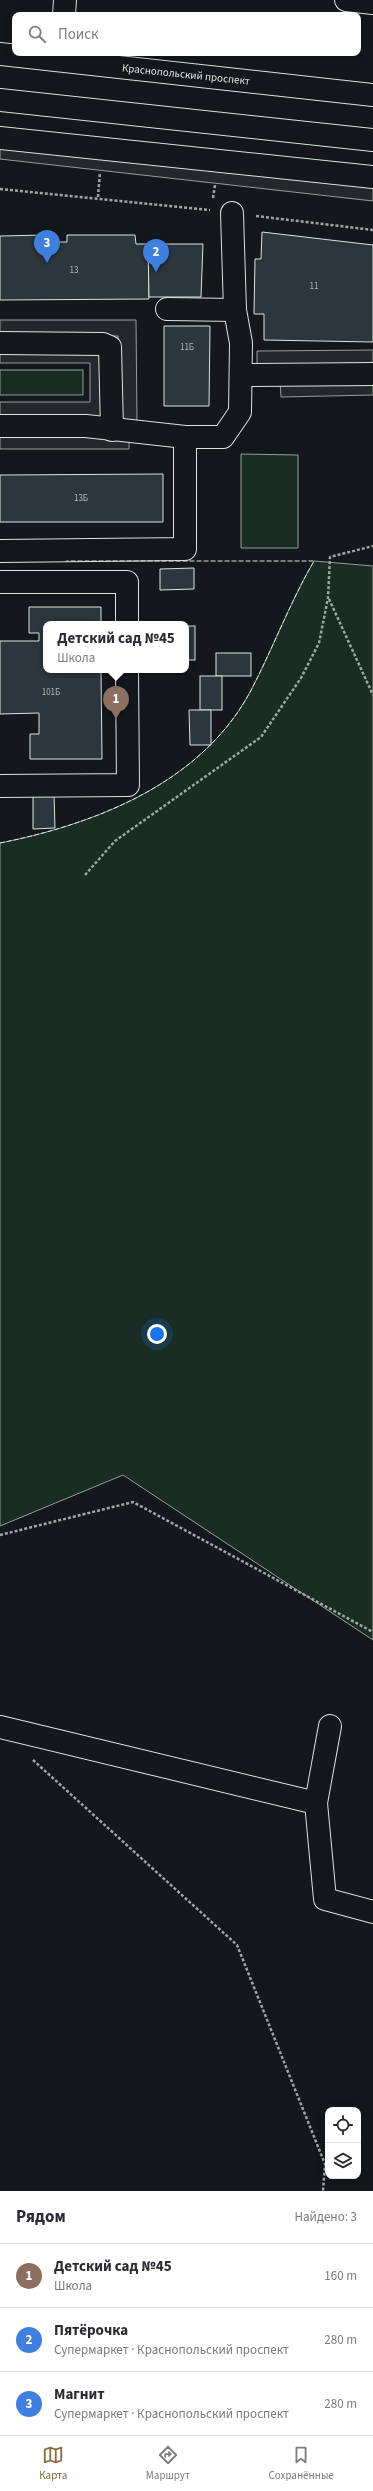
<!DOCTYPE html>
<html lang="ru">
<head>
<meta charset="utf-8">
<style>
  :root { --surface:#fff; --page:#f2f2f3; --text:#2b2b33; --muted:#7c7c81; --line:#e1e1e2; --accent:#8a6a3f }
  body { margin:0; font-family:"Source Sans 3",sans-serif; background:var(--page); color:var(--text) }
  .controls { position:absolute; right:12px; bottom:12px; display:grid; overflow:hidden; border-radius:8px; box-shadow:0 2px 10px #0003 }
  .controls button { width:36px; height:36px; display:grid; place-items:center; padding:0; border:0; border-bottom:1px solid var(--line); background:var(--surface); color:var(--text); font:20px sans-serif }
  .you { position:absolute; left:157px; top:1334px; width:14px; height:14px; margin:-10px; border:3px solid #fff; border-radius:50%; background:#1a73e8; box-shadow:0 0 0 6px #1a73e833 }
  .badge { display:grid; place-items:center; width:26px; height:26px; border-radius:50%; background:var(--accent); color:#fff; font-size:13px; font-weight:700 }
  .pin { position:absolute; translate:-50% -33px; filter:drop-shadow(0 1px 2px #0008) }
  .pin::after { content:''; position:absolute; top:21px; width:14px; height:12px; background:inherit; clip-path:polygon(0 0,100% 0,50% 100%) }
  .popup { position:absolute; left:43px; top:621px; width:146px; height:52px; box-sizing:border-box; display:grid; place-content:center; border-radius:8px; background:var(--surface); filter:drop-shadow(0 1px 3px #0005); font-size:13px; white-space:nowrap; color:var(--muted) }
  .popup b { font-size:15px; color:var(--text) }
  .popup::after { content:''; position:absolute; left:50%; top:100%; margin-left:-8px; border:8px solid transparent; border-top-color:var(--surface) }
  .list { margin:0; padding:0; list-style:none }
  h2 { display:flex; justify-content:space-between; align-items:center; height:52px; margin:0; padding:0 16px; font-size:17px }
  h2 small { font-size:13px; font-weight:400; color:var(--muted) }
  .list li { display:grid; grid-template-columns:26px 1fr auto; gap:12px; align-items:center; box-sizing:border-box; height:64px; padding:0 16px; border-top:1px solid var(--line) }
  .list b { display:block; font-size:15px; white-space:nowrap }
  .list p { margin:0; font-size:13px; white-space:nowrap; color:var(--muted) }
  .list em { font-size:13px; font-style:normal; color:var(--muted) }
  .icon { flex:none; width:22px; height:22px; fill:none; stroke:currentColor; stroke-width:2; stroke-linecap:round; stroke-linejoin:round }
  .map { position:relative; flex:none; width:373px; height:2191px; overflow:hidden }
  .search { position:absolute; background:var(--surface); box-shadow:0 2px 10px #0003; left:12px; right:12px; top:12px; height:44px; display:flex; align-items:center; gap:10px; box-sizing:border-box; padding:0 14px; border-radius:8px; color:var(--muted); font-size:15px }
  .sheet { height:244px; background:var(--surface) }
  nav { display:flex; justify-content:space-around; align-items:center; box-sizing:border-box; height:56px; border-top:1px solid var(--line); background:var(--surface); font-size:11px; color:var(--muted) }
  nav a { display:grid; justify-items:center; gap:2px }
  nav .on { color:var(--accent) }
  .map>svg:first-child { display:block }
  .green { fill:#1a2d24; stroke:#939e99 }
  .parking { fill:#24282b; stroke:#939e99 }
  .building { fill:#2c363c; stroke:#d8e6dc }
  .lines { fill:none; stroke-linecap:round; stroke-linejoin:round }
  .minor-casing { stroke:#d8e6dc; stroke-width:24 }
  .path { stroke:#9da8a2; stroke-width:2.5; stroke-dasharray:3 2; stroke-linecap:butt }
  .minor { stroke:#14181c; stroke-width:22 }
  .fence { stroke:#d8e6dc; stroke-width:1; stroke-dasharray:5 2; stroke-linecap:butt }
  .labels { text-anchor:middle; stroke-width:3; stroke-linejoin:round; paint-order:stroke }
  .number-label { font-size:9px; fill:#adbab4 }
  .street-label { font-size:11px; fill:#d8e6dc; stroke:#14181c }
</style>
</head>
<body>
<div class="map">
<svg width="373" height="2191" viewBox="0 0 373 2191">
  <rect width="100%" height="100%" fill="#14181c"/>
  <g class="green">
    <rect x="0" y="370" width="83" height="25"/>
    <path d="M241,454l57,1v93h-57z"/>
    <path d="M314,561l59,5v1074l-250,-165 -123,51v-683c95,-19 199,-59 249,-149 23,-43 40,-90 65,-133z"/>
  </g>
  <g class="parking">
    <path d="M0,144l373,42v15l-373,-42z"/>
    <path d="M0,320h136l1,102h-18l-1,-86h-118z"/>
    <path d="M0,349l105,1v67h-105v-15h90v-39h-90z"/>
    <path d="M373,350v16l-116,1v-16z"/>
    <path d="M373,380v15l-92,2 -1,-16z"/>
    <path d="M129,433v16h-129v-15z"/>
  </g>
  <g class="building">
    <path d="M262,232l111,13v97l-109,-2v-26h-10l1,-55h6z"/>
    <path d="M45,235v7h22v-7h68l1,9h12l1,55 -149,1v-64z"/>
    <path d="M148,244h55l-2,53h-52z"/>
    <path d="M164,326h46l-1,80h-45z"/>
    <path d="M163,474v48h-163v-47z"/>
    <path d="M194,568v21l-34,1v-21z"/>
    <path d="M29,607h72v17h-55v46h55l1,89h-72v-25h9v-21l-39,1v-73h39v-8h-10z"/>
    <rect x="186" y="626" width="9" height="34"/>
    <rect x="216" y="653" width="35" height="23"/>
    <rect x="200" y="676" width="22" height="34"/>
    <path d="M189,710h22v35h-21z"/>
    <path d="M33,794h21l1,34 -22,1z"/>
  </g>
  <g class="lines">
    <defs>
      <g id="minor">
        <path d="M346,0l27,3"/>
        <path d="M64,15l1,-15"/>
        <path d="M0,54l373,41"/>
        <path d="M0,100l373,40"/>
        <path d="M0,138l373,39"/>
        <path d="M167,309l68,1"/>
        <path d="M0,343l103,1 7,3 2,83"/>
        <path d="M242,375l131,-1"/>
        <path d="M0,426h86l99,11h38l17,-25 1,-69 -6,-33 -3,-97"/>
        <path d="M0,551l185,-2v-112"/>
        <path d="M0,582h127v42"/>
        <path d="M0,786l128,-1 -1,-115"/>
        <path d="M330,1726l-14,77 9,96 48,13"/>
        <path d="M0,1727l316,76"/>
      </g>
    </defs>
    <use href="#minor" class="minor-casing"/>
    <g class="path">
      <path d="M0,189l210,21"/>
      <path d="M98,197l2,-25"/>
      <path d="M213,198l2,-13"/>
      <path d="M256,216l117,14"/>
      <path d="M329,599l44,96"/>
      <path d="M85,875l30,-34 146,-104 40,-59 18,-35 9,-45 2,-41 43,-11"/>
      <path d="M0,1535l133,-33 240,130"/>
      <path d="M33,1760l204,185 88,219 -2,27"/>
    </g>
    <use href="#minor" class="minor"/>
    <path class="fence" d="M0,843c95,-19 199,-59 249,-149 23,-43 40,-90 65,-133h-248"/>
  </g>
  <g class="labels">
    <g class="number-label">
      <text x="74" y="273">13</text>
      <text x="314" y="289">11</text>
      <text x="187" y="350">11Б</text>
      <text x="81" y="501">13Б</text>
      <text x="51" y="695">101Б</text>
    </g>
    <g class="street-label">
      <text transform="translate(186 74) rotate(6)" y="4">Краснопольский проспект</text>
    </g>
  </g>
</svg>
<div class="controls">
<button><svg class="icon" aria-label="locate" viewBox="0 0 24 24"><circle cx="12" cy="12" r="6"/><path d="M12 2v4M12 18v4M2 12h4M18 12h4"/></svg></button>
<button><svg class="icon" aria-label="layers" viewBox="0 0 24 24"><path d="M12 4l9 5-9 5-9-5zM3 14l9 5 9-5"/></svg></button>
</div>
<div class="you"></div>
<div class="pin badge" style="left:116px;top:719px;background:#8d6e63">1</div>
<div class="popup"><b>Детский сад №45</b>Школа</div>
<div class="pin badge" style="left:156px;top:272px;background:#3f7fe0">2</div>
<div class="pin badge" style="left:47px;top:263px;background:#3f7fe0">3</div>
<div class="search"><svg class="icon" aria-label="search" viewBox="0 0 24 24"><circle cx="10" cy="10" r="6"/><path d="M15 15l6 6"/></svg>Поиск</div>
</div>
<section class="sheet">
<h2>Рядом<small>Найдено: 3</small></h2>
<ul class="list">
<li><span class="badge" style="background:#8d6e63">1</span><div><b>Детский сад №45</b><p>Школа</p></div><em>160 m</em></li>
<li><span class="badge" style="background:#3f7fe0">2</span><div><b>Пятёрочка</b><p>Супермаркет · Краснопольский проспект</p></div><em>280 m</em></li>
<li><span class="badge" style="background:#3f7fe0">3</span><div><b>Магнит</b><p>Супермаркет · Краснопольский проспект</p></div><em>280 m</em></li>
</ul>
</section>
<nav>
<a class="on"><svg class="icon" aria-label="map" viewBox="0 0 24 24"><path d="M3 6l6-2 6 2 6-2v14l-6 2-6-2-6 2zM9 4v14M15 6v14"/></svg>Карта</a>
<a><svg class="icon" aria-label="directions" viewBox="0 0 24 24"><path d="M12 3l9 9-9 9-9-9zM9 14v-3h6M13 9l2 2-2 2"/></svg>Маршрут</a>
<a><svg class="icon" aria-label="saved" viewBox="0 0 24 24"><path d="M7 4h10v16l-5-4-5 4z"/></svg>Сохранённые</a>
</nav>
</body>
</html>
